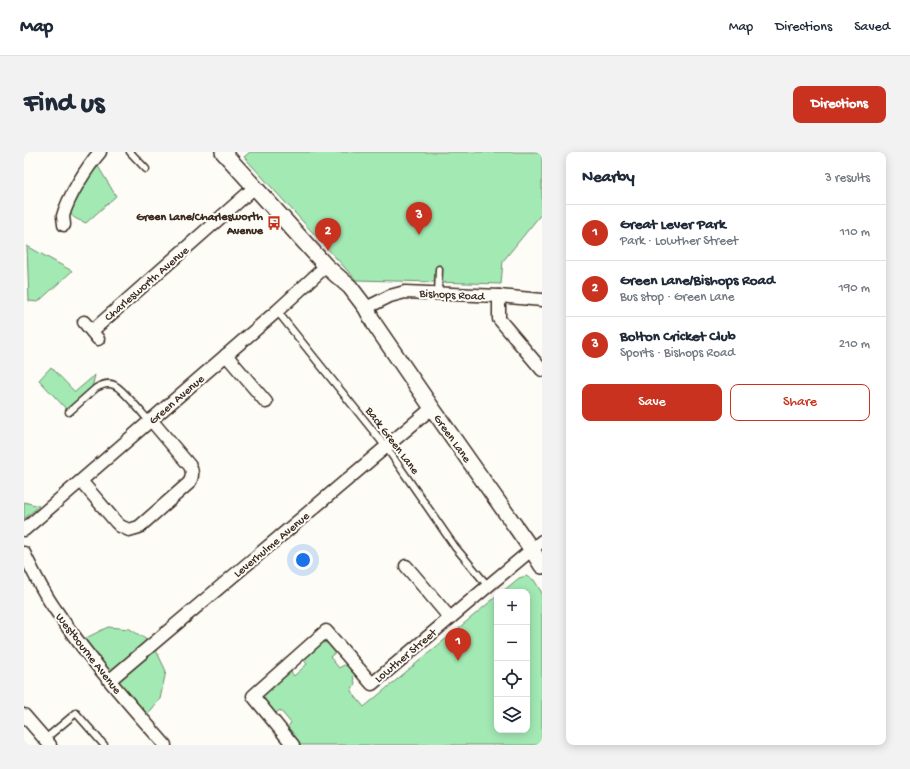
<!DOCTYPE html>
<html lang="en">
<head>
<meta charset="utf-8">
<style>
  :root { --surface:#fff; --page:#f2f2f3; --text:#1f2937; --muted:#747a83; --line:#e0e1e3; --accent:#c8321e }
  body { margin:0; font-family:"Gochi Hand",sans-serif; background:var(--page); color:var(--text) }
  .controls { position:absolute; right:12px; bottom:12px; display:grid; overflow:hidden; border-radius:8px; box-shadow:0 2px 10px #0003 }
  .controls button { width:36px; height:36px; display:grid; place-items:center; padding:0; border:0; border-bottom:1px solid var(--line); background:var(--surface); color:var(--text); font:20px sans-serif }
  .you { position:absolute; left:279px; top:408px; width:14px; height:14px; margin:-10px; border:3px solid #fff; border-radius:50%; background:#1a73e8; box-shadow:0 0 0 6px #1a73e833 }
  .badge { display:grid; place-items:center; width:26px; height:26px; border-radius:50%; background:var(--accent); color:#fff; font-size:13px; font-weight:700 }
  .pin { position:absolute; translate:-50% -33px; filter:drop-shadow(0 1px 2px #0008) }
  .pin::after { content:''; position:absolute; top:21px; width:14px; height:12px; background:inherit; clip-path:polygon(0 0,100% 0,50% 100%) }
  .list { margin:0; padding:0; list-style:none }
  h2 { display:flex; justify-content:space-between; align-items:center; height:52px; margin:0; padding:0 16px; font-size:17px }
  h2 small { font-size:13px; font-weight:400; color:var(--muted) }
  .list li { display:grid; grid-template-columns:26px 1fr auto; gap:12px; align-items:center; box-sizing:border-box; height:56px; padding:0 16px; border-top:1px solid var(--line) }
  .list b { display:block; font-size:15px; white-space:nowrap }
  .list p { margin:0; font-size:13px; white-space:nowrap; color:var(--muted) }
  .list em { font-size:13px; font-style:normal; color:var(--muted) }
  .actions { display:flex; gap:8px; padding:12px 16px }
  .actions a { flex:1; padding:9px 0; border:1px solid var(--accent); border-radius:8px; text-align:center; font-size:14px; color:var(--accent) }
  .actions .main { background:var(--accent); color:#fff }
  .icon { flex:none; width:22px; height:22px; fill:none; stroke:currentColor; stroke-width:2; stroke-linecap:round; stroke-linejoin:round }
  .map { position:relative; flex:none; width:518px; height:593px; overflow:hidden; border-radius:8px }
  header { display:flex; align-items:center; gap:24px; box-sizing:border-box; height:56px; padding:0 20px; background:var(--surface); border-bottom:1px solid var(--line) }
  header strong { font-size:19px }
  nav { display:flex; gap:22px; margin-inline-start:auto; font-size:14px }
  .intro { display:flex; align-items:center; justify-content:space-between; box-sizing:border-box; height:96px; padding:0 24px }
  h1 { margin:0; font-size:28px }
  .button { padding:10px 18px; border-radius:8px; background:var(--accent); color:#fff; font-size:14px; font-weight:700 }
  main { display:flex; gap:24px; padding:0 24px }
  aside { flex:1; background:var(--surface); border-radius:8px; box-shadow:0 2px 10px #0003 }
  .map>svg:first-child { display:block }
  .green { fill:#a3e9b4; stroke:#6f8a69 }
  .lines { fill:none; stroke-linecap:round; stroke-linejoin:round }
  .service-casing { stroke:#3b2a1e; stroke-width:9 }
  .minor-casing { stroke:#3b2a1e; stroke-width:15 }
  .tertiary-casing { stroke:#3b2a1e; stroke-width:18 }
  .service { stroke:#fdfcf7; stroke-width:6 }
  .minor { stroke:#fdfcf7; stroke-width:12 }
  .tertiary { stroke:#fdfcf7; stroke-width:15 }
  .labels { text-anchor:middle; stroke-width:4; stroke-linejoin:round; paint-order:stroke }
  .poi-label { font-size:12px; font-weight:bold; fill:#3b2a1e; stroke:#fdfcf7; text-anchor:end }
  .street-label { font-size:12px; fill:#3b2a1e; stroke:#fdfcf7 }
</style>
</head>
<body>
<header>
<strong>Map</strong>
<nav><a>Map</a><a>Directions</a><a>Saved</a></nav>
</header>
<div class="intro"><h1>Find us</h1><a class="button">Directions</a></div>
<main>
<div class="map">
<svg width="518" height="593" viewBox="0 0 518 593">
  <rect width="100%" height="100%" fill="#fdfcf7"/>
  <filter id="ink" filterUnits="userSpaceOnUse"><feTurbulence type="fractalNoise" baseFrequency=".025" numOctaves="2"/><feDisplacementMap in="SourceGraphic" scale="8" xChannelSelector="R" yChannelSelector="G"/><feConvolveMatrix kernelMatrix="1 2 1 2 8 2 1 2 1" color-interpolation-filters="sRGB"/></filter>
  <g filter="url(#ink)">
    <g class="green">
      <path d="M226,0h292v61l-39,48 -2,23 -67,-2 -78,-2 -112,-123z"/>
      <path d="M72,11l20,33 -30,27c-7,-3 -16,-5 -17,-14z"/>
      <path d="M3,94l45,25 -34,31 -9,-1z"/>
      <path d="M27,215l24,25 20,-17 -4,17 -22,20 -30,-32z"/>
      <path d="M0,350l15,4 -15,13z"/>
      <path d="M502,424l8,4 8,13v152h-245l-12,-16 6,-6 -11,-13 -7,5 -12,-19 28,-27 5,7 13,-12 -5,-6 15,-14 7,-2 7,3 6,6 -7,6 9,11 5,-3h5l7,9 -3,3 2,6 -4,8 13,16 133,-111v134h30v-138h-25l17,-14z"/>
      <path d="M84,475l22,2 23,15 13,27 -6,28 -17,21 -65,-78z"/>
    </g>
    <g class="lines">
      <defs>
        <g id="service">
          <path d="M106,0l16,17"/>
          <path d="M414,141l1,-24"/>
          <path d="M253,159l109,136 69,100 33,39"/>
          <path d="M45,260l27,-24c5,-3 11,-6 18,-3 8,3 28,28 35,36"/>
          <path d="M21,587l31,-26 28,32"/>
        </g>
        <g id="minor">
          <path d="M40,73c0,-3 -1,-6 -1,-9 5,-19 24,-49 37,-64"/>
          <path d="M475,144v23l43,51"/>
          <path d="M342,156l24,-12 15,-4 94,4 43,4"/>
          <path d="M60,170l14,17"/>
          <path d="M68,179l163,-144"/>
          <path d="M202,203l40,47"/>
          <path d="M57,329l35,41 4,4 9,4 10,-3 50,-44c4,-6 4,-11 1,-17l-39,-46"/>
          <path d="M0,378l253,-219 49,-45"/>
          <path d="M0,401c9,19 19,39 31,56 32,48 72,92 110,136"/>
          <path d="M382,414l44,52"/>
          <path d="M86,528l322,-272"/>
          <path d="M0,563l26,30"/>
          <path d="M269,593l-40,-49 73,-65 46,53 116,-98 54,-45"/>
        </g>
        <path id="tertiary" d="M199,0l103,114 24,21 16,21 9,17 57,83 100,142 10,16"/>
      </defs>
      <use href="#service" class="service-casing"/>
      <use href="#minor" class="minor-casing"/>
      <use href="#tertiary" class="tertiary-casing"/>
      <use href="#service" class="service"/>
      <use href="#minor" class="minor"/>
      <use href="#tertiary" class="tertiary"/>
    </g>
  </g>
  <defs>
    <symbol id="bus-bare" viewBox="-9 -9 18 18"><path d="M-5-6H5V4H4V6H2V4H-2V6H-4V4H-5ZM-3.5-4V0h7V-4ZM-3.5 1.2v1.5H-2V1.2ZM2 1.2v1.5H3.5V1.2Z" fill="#c8321e" stroke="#fdfcf7" stroke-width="2.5" paint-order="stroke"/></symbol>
  </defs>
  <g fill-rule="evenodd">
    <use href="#bus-bare" x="240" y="61" width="20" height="20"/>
  </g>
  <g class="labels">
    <g class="poi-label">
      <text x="239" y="68">Green Lane/Charlesworth<tspan x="239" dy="14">Avenue</tspan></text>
    </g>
    <g class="street-label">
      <text transform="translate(122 131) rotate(-41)" y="4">Charlesworth Avenue</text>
      <text transform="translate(428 142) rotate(3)" y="4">Bishops Road</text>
      <text transform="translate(152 247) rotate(-41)" y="4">Green Avenue</text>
      <text transform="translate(429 286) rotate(55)" y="4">Green Lane</text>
      <text transform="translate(369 288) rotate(53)" y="4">Back Green Lane</text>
      <text transform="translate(247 392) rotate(-40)" y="4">Leverhulme Avenue</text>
      <text transform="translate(65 501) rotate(52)" y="4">Westbourne Avenue</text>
      <text transform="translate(381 503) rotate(-40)" y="4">Lowther Street</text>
    </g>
  </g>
</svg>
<div class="controls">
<button>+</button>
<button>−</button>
<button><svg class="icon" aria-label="locate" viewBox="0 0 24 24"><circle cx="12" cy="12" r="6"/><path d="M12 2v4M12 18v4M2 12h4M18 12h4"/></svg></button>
<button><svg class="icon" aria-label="layers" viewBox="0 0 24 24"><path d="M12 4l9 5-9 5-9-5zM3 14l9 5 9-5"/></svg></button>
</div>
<div class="you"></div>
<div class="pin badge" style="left:434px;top:509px">1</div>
<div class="pin badge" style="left:304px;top:99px">2</div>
<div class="pin badge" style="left:395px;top:83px">3</div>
</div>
<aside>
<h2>Nearby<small>3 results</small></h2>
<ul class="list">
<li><span class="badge">1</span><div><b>Great Lever Park</b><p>Park · Lowther Street</p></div><em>110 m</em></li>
<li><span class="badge">2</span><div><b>Green Lane/Bishops Road</b><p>Bus stop · Green Lane</p></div><em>190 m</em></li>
<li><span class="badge">3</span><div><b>Bolton Cricket Club</b><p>Sports · Bishops Road</p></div><em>210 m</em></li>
</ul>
<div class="actions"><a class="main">Save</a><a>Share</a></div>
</aside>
</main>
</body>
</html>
